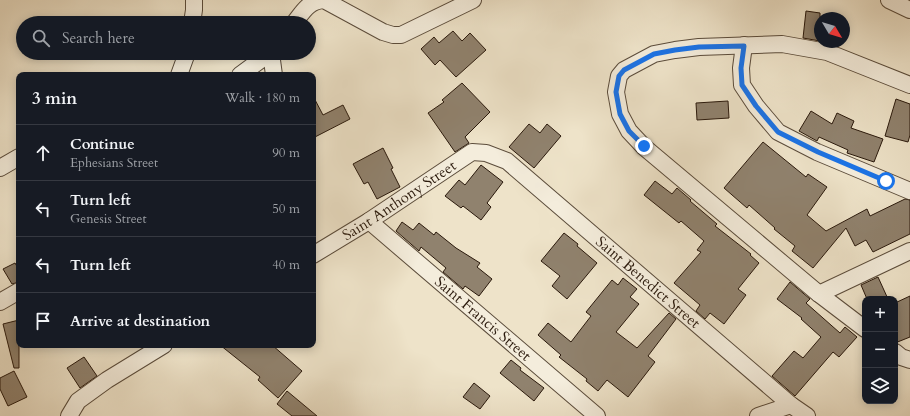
<!DOCTYPE html>
<html lang="en">
<head>
<meta charset="utf-8">
<style>
  :root { --surface:#171b24; --page:#20242c; --text:#f1f3f6; --muted:#9ea1a6; --line:#363941 }
  body { margin:0; font-family:Cardo,serif; background:var(--page); color:var(--text) }
  .controls { position:absolute; right:12px; bottom:12px; display:grid; overflow:hidden; border-radius:8px; box-shadow:0 2px 10px #0003 }
  .controls button { width:36px; height:36px; display:grid; place-items:center; padding:0; border:0; border-bottom:1px solid var(--line); background:var(--surface); color:var(--text); font:20px sans-serif }
  .compass { position:absolute; left:814px; top:12px; width:36px; height:36px; border-radius:50%; background:var(--surface); box-shadow:0 2px 10px #0003; rotate:128deg }
  .stop { position:absolute; width:12px; height:12px; margin:-9px; border:3px solid #1a73e8; border-radius:50%; background:#fff }
  .stop.end { background:#1a73e8; border-color:#fff; box-shadow:0 1px 4px #0008 }
  .list { margin:0; padding:0; list-style:none }
  h2 { display:flex; justify-content:space-between; align-items:center; height:52px; margin:0; padding:0 16px; font-size:17px }
  h2 small { font-size:13px; font-weight:400; color:var(--muted) }
  .list li { display:grid; grid-template-columns:26px 1fr auto; gap:12px; align-items:center; box-sizing:border-box; height:56px; padding:0 16px; border-top:1px solid var(--line) }
  .list b { display:block; font-size:15px; white-space:nowrap }
  .list p { margin:0; font-size:13px; white-space:nowrap; color:var(--muted) }
  .list em { font-size:13px; font-style:normal; color:var(--muted) }
  .icon { flex:none; width:22px; height:22px; fill:none; stroke:currentColor; stroke-width:2; stroke-linecap:round; stroke-linejoin:round }
  .map { position:relative; flex:none; width:910px; height:416px; overflow:hidden }
  .search { position:absolute; background:var(--surface); box-shadow:0 2px 10px #0003; left:16px; top:16px; width:300px; height:44px; display:flex; align-items:center; gap:10px; box-sizing:border-box; padding:0 14px; border-radius:22px; color:var(--muted); font-size:15px }
  .panel { position:absolute; background:var(--surface); box-shadow:0 2px 10px #0003; left:16px; top:72px; width:300px; height:276px; border-radius:8px }
  .map>svg:first-child { display:block }
  .building { fill:#90826e; stroke:#2a190c }
  .lines { fill:none; stroke-linecap:round; stroke-linejoin:round }
  .minor-casing { stroke:#5b4c3b; stroke-width:18 }
  .minor { stroke:#f4eddc; stroke-width:16 }
  .route { stroke:#1a73e8; stroke-width:5 }
  .labels { text-anchor:middle; stroke-width:3.5; stroke-linejoin:round; paint-order:stroke }
  .street-label { font-size:15px; fill:#2a190c; stroke:#f4eddc }
</style>
</head>
<body>
<div class="map">
<svg width="910" height="416" viewBox="0 0 910 416">
  <rect width="100%" height="100%" fill="#eee3c9"/>
  <filter id="stains"><feTurbulence type="fractalNoise" baseFrequency=".005" numOctaves="4"/><feColorMatrix values="0 0 0 0 .2 0 0 0 0 .09 0 0 0 0 .02 0 0 0 .5 -.17"/></filter>
  <radialGradient id="worn" r=".72"><stop offset=".6" stop-color="#630" stop-opacity="0"/><stop offset="1" stop-color="#630" stop-opacity=".3"/></radialGradient>
  <g class="building">
    <path d="M806,11l14,2v28l-17,-3z"/>
    <path d="M453,31l9,10 8,-8 16,17 -30,27 -16,-17 -5,5 -14,-16 13,-12 5,6z"/>
    <path d="M462,83l28,29 -25,25 4,6 -14,9 -27,-39 16,-11 -2,-2z"/>
    <path d="M313,96l10,19 20,-10 7,14 -37,19z"/>
    <path d="M896,99l14,5v31l-2,7 -23,-6z"/>
    <path d="M728,101l1,17 -32,2 -1,-17z"/>
    <path d="M811,111l21,13 5,-11 17,8 -3,7 32,11 -9,23 -27,-9 1,-3 -29,-13 -2,4 -18,-10z"/>
    <path d="M529,124l11,9 7,-9 14,12 -27,32 -25,-21z"/>
    <path d="M763,142l43,35 2,-3 19,13 -20,28 19,16 41,-22 3,7 35,-17 5,1v34l-37,18 -7,-12 -11,6 -9,-18 -33,40 -21,-17 3,-5 -21,-17 1,-1 -26,-23 -2,3 -23,-20z"/>
    <path d="M383,148l10,20 -2,1 9,18 -23,12 -9,-17 -4,2 -11,-20z"/>
    <path d="M481,165l22,17 -16,21 4,4 -10,13 -18,-14 -2,2 -16,-12 14,-16 6,5z"/>
    <path d="M655,181l17,13 5,-6 14,12 -1,1 27,23 -2,2 36,28 -1,1 9,8 -21,26 8,6 -22,29 -14,-11 -5,6 -9,-8 4,-6 -26,-22 27,-31 -4,-2 7,-9 -23,-20 -2,2 -35,-28z"/>
    <path d="M402,222l11,8 6,-7 15,12 2,-3 20,16 24,15 -3,4 15,12 -13,17 -14,-10 -2,3 -20,-17 3,-4 -25,-21 -2,4 -23,-20z"/>
    <path d="M564,233l14,11 -1,2 20,17 -30,36 -15,-13 8,-10 -19,-15z"/>
    <path d="M15,263l4,7v12l-7,2 -9,-15z"/>
    <path d="M878,277l10,22h-21l-6,-14z"/>
    <path d="M623,278l14,11 -7,8 9,7 -23,28 21,16 32,-35 7,6 -28,37 7,6 -27,35 -21,-17 -9,11 -12,-10 1,-2 -28,-22 2,-2 -23,-20 10,-12 23,19 20,-26 -5,-4 26,-32 6,5z"/>
    <path d="M790,282l20,17 -4,4 34,30 5,-6 12,10 -18,20 -6,-5 -38,44 -23,-20 22,-25 9,7 18,-21 -20,-18 1,-1 -25,-19z"/>
    <path d="M910,296v41l-15,6v-40z"/>
    <path d="M19,320v48h-5l-11,-44z"/>
    <path d="M220,345h52l30,26 -24,27 -20,-18 2,-3z"/>
    <path d="M84,357l13,19 -17,12 -13,-20z"/>
    <path d="M511,360l10,8 -1,2 24,18 -10,13 -34,-28z"/>
    <path d="M14,371l13,26 -19,9 -8,-17v-11z"/>
    <path d="M474,383l16,13 -10,13 -17,-12z"/>
    <path d="M287,391l30,25h-25l-15,-12z"/>
  </g>
  <g class="lines">
    <defs>
      <g id="minor">
        <path d="M889,0l21,10"/>
        <path d="M192,23l2,-13v-10"/>
        <path d="M294,23c9,-11 14,-22 30,-23l59,32 10,3h8l72,-35"/>
        <path d="M744,45l-3,23 1,17 14,21 22,26 39,20 93,39"/>
        <path d="M271,53l3,22"/>
        <path d="M179,75l8,-22"/>
        <path d="M240,75l30,-22"/>
        <path d="M0,168l19,-11"/>
        <path id="s1" d="M369,221l228,195"/>
        <path id="s2" d="M313,255l56,-34 103,-69 14,1 21,8 284,244 16,11"/>
        <path d="M819,294l91,-43"/>
        <path d="M0,302l19,-11"/>
        <path d="M865,329l-46,-35 -175,-147 -15,-16 -9,-17 -4,-22 3,-16 5,-6 30,-16 21,-4 24,-3 83,-3 45,8 83,33"/>
        <path d="M895,352l6,5 9,3"/>
        <path d="M69,416l9,-15 29,-21 57,-35"/>
        <path d="M758,416l33,-11"/>
      </g>
    </defs>
    <use href="#minor" class="minor-casing"/>
    <use href="#minor" class="minor"/>
  </g>
  <g class="lines">
    <path class="route" d="M644,146l-15,-15 -9,-17 -4,-22 3,-16 5,-6 30,-16 21,-4 24,-3 45,-1 -3,22 1,17 14,21 22,26 40,20 68,29"/>
  </g>
  <g class="labels">
    <g class="street-label">
      <text dy="5" stroke="none"><textPath href="#s2" startOffset="102">Saint Anthony Street</textPath></text>
      <text dy="5" stroke="none"><textPath href="#s2" startOffset="412">Saint Benedict Street</textPath></text>
      <text dy="5" stroke="none"><textPath href="#s1" startOffset="150">Saint Francis Street</textPath></text>
    </g>
  </g>
  <rect width="100%" height="100%" filter="url(#stains)"/>
  <rect width="100%" height="100%" fill="url(#worn)"/>
</svg>
<div class="controls">
<button>+</button>
<button>−</button>
<button><svg class="icon" aria-label="layers" viewBox="0 0 24 24"><path d="M12 4l9 5-9 5-9-5zM3 14l9 5 9-5"/></svg></button>
</div>
<svg class="compass" viewBox="-18 -18 36 36"><path d="M0-13l5 13h-10z" fill="#e53935"/><path d="M0 13l5-13h-10z" fill="#9ea1a6"/></svg>
<div class="stop" style="left:886px;top:181px"></div>
<div class="stop end" style="left:644px;top:146px"></div>
<div class="search"><svg class="icon" aria-label="search" viewBox="0 0 24 24"><circle cx="10" cy="10" r="6"/><path d="M15 15l6 6"/></svg>Search here</div>
<section class="panel">
<h2>3 min<small>Walk · 180 m</small></h2>
<ul class="list">
<li><svg class="icon" aria-label="ahead" viewBox="0 0 24 24"><path d="M12 20V5M6 11l6-6 6 6"/></svg><div><b>Continue</b><p>Ephesians Street</p></div><em>90 m</em></li>
<li><svg class="icon" aria-label="left" viewBox="0 0 24 24"><path d="M17 20v-9H6M10 6l-5 5 5 5"/></svg><div><b>Turn left</b><p>Genesis Street</p></div><em>50 m</em></li>
<li><svg class="icon" aria-label="left" viewBox="0 0 24 24"><path d="M17 20v-9H6M10 6l-5 5 5 5"/></svg><div><b>Turn left</b></div><em>40 m</em></li>
<li><svg class="icon" aria-label="arrive" viewBox="0 0 24 24"><path d="M6 21V4h12l-3 4 3 4H6"/></svg><div><b>Arrive at destination</b></div></li>
</ul>
</section>
</div>
</body>
</html>
